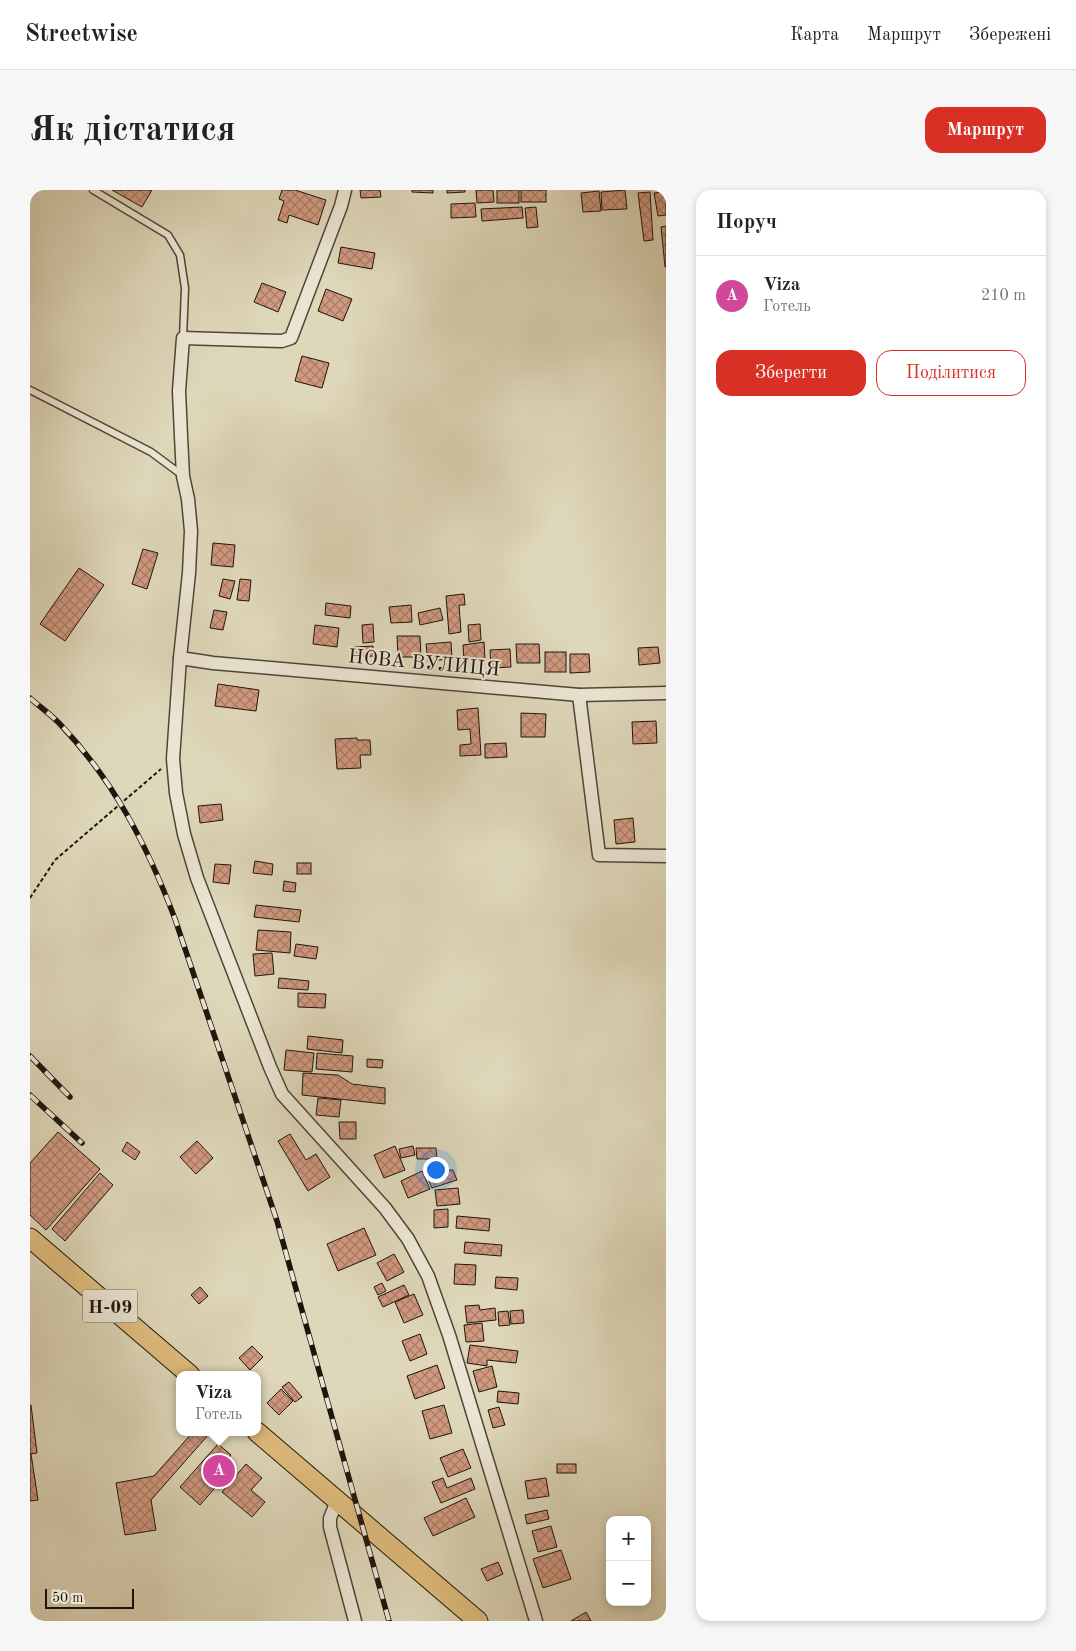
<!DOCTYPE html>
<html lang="uk">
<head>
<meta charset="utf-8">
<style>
  :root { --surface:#fff; --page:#f6f6f6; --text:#222; --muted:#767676; --line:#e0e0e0; --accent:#d93025 }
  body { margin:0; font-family:"Old Standard TT",serif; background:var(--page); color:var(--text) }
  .controls { position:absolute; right:15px; bottom:15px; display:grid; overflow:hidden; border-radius:10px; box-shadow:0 2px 8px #0003 }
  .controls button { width:45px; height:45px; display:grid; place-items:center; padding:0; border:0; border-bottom:1px solid var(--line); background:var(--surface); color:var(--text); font:25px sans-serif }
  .scale { position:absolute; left:15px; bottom:12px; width:89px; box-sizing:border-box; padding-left:5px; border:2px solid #1f140c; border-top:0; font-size:14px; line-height:18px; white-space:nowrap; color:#1f140c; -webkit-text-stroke:4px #eae5d2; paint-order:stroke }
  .you { position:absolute; left:405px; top:979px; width:18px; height:18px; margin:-12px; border:4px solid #fff; border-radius:50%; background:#1a73e8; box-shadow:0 0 0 8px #1a73e833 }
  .badge { display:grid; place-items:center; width:32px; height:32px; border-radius:50%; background:var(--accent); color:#fff; font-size:16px; font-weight:700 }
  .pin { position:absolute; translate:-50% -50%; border:2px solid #fff; box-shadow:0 1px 5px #0006 }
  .popup { position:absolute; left:146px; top:1181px; width:85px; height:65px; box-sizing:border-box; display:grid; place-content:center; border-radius:10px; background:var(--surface); filter:drop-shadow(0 1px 4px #0005); font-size:16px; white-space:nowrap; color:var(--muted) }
  .popup b { font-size:19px; color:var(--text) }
  .popup::after { content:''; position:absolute; left:50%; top:100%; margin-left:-10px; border:10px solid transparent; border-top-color:var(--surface) }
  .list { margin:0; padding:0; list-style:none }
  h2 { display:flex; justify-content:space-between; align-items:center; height:65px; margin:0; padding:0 20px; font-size:21px }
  h2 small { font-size:16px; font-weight:400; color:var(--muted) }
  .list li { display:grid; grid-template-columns:32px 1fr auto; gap:15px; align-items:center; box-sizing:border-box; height:80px; padding:0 20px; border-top:1px solid var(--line) }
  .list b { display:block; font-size:19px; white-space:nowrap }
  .list p { margin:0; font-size:16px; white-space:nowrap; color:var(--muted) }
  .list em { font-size:16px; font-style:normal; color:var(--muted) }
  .actions { display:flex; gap:10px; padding:15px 20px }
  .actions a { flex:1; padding:11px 0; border:1px solid var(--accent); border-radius:15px; text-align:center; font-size:18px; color:var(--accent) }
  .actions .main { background:var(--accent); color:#fff }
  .map { position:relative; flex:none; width:636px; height:1431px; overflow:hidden; border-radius:15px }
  header { display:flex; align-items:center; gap:30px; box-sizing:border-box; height:70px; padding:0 25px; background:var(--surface); border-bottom:1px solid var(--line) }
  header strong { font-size:24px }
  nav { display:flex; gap:28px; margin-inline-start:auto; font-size:18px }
  .intro { display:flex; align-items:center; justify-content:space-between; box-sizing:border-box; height:120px; padding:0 30px }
  h1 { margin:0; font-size:35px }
  .button { padding:12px 22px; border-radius:15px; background:var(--accent); color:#fff; font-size:18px; font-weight:700 }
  main { display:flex; gap:30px; padding:0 30px }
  aside { flex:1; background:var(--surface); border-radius:15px; box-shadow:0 2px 8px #0003 }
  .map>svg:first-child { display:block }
  .building { fill:url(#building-cross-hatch); stroke:#1f140c }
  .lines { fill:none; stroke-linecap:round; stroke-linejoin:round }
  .lane-casing { stroke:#4f4537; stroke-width:9 }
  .street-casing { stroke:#4f4537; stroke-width:15 }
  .primary-casing { stroke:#1f140c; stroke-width:21 }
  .path { stroke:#1f140c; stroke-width:2; stroke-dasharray:4 2.5; stroke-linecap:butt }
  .lane { stroke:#eae5d2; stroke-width:6 }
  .street { stroke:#eae5d2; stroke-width:12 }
  .primary { stroke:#dfbc7c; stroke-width:19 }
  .rail-casing { stroke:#1f140c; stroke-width:5.5 }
  .rail { stroke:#eae5d2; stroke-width:4; stroke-dasharray:11; stroke-linecap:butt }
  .labels { text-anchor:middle; stroke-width:4; stroke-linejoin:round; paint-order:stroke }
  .shield { fill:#eae5d2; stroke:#5c5347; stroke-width:1 }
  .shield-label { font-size:19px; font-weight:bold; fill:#1f140c }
  .street-label { font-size:20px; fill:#1f140c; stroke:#eae5d2 }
</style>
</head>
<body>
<header>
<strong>Streetwise</strong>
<nav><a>Карта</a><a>Маршрут</a><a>Збережені</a></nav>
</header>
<div class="intro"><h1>Як дістатися</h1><a class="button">Маршрут</a></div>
<main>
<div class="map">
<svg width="636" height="1431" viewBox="0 0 636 1431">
  <defs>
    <pattern id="building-cross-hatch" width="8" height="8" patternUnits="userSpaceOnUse" patternTransform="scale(1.25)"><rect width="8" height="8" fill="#d1997f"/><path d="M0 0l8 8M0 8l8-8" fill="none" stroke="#a97c66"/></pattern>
  </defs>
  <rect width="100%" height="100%" fill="#ded7b9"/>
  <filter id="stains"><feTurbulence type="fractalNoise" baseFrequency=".004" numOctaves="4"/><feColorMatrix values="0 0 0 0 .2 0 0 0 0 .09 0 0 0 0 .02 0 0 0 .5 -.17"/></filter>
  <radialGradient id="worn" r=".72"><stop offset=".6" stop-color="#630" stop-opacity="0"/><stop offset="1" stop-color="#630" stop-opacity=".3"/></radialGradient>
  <g class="building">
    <path d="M82,0h40l-10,17z"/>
    <path d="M252,0h13l31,10 -8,25 -29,-10 -2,8 -9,-3 6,-19 -5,-2z"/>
    <path d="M330,0h20l1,7 -20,1z"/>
    <path d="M382,0h21v3l-21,-1z"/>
    <path d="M417,0h18v2l-18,1z"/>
    <path d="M446,0h17l1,12 -17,1z"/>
    <rect x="467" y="0" width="22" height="13"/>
    <rect x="491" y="0" width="25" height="12"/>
    <path d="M595,0l2,19 -25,1 -1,-18z"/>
    <path d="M569,1l2,20 -18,1 -2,-19z"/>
    <path d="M636,1v24l-8,1 -4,-23z"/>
    <path d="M620,2l3,48 -9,1 -6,-48z"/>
    <path d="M445,13l1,14 -25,1v-14z"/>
    <path d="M492,17l1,11 -41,3 -1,-12z"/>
    <path d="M506,17l2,20 -11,1 -2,-20z"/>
    <path d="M636,36v41h-1l-4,-40z"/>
    <path d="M311,57l34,6 -3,16 -34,-6z"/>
    <path d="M232,93l24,9 -8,20 -24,-10z"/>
    <path d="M296,99l26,10 -9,22 -25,-10z"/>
    <path d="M272,166l27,7 -7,25 -27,-7z"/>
    <path d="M183,353l22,2 -2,22 -22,-2z"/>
    <path d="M113,359l15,4 -11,36 -15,-5z"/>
    <path d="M49,378l25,17 -39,56 -25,-17z"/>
    <path d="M193,389l12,2 -5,18 -11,-3z"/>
    <path d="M210,389l11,1 -2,21 -12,-1z"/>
    <path d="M434,404l1,11h-6l2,27 -12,2 -3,-38z"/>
    <path d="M296,413l25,3 -1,12 -25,-3z"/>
    <path d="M381,415l1,17 -21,1 -2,-16z"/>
    <path d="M410,418l3,12 -23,5 -2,-12z"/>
    <path d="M184,420l13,2 -4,18 -13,-2z"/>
    <path d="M343,434l1,18 -11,1 -1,-18z"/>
    <path d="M450,434l1,16 -12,2 -1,-17z"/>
    <path d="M285,435l24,3 -2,19 -24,-3z"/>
    <path d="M367,446h23l1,21h-23z"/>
    <path d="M421,452l1,17 -24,2 -2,-17z"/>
    <path d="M454,452l1,17 -21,2 -1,-16z"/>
    <path d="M486,454h23l1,19h-23z"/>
    <path d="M343,456v10l-18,1 -1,-10z"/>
    <path d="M628,457l2,16 -21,2 -1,-17z"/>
    <path d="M480,459l1,18 -20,1 -1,-18z"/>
    <rect x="515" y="462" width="21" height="20"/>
    <path d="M540,464h19l1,18 -20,1z"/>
    <path d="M188,494l41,6 -3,21 -41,-5z"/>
    <path d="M448,518l3,47 -21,1v-11l11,-1 -1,-15 -12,1 -1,-20z"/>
    <path d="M491,523l25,1 -1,23h-24z"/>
    <path d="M626,531l1,22 -24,1 -1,-22z"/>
    <path d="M327,548v2h13l1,15h-11l1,13 -24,1 -2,-30z"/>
    <path d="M476,553l1,14 -22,1v-14z"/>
    <path d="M191,614l2,16 -23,3 -2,-17z"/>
    <path d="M603,628l2,24 -19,2 -2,-24z"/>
    <path d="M225,671l18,3 -1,11 -19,-2z"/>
    <rect x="267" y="673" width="14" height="11"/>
    <path d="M185,674l16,1 -2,19 -16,-2z"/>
    <path d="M254,691l12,2 -1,9 -12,-1z"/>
    <path d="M226,715l45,5 -2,12 -45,-5z"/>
    <path d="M228,740l33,2 -1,21 -34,-3z"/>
    <path d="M266,754l22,3 -2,12 -22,-3z"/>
    <path d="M242,763l2,21 -19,2 -2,-22z"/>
    <path d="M249,788l30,3 -1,9 -30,-2z"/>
    <path d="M268,803l28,1 -1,14 -27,-1z"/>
    <path d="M278,846l35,4 -1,13 -35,-4z"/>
    <path d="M256,860l28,3 -2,19 -28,-2z"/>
    <path d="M287,863l36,3 -1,16 -36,-3z"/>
    <path d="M337,869l16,1 -1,8 -15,-1z"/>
    <path d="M273,883l35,2 14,9 33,4v16l-83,-9z"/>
    <path d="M288,908l23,2 -2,17 -23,-2z"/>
    <path d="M309,932h17v17h-16z"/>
    <path d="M28,942l42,37 -54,61 -16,-15v-52z"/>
    <path d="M260,944l16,26 10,-6 14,23 -22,14 -30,-50z"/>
    <path d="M167,951l16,17 -17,16 -16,-17z"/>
    <path d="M97,952l13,10 -5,8 -13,-9z"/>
    <path d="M365,956l10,24 -21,8 -10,-23z"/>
    <path d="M383,956l2,9 -14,3 -2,-9z"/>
    <path d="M386,958h20l1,11h-20z"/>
    <path d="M402,980h21l4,10 -25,8 -7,-16z"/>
    <path d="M392,981l8,18 -22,9 -7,-17z"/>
    <path d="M70,983l13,12 -48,56 -13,-12z"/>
    <path d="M428,998l2,16 -23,2 -2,-16z"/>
    <path d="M418,1019v18l-14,1v-18z"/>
    <path d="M427,1026l33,3 -1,12 -33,-3z"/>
    <path d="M334,1038l12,27 -38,16 -11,-27z"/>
    <path d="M435,1052l37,3 -1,11 -37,-3z"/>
    <path d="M364,1064l10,18 -17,9 -10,-18z"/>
    <path d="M425,1074l21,1 -1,20 -21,-1z"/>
    <path d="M466,1087l22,1 -1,12 -22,-2z"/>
    <path d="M352,1093l4,8 -8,4 -4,-8z"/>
    <path d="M374,1095l5,10 -26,12 -5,-10z"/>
    <path d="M170,1097l8,9 -9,8 -8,-9z"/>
    <path d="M384,1104l9,21 -19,8 -9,-21z"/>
    <path d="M449,1115l1,5 15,-2 1,12 -29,3 -2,-17z"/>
    <path d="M493,1120l1,13 -13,1 -1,-13z"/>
    <path d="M478,1121l2,14 -11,1 -1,-14z"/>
    <path d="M452,1133l2,18 -18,1 -2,-17z"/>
    <path d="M390,1144l7,20 -17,7 -8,-20z"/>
    <path d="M440,1155l48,6 -2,12 -29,-3v6l-20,-3z"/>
    <path d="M222,1156l11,11 -13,13 -11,-12z"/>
    <path d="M407,1175l8,23 -30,11 -8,-23z"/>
    <path d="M462,1176l5,21 -18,5 -6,-21z"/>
    <path d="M259,1192l13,15 -7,5 -13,-15z"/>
    <path d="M251,1199l12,12 -14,14 -12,-12z"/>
    <path d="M468,1201l21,2 -1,11 -21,-2z"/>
    <path d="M1,1215l6,48 -7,1v-49z"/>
    <path d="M414,1215l8,28 -22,6 -8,-28z"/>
    <path d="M469,1217l6,18 -12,3 -5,-18z"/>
    <path d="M163,1242h14l2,2 -58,66 5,30 -31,5 -9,-52 38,-7z"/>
    <path d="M188,1254l13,11 -3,4 7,6 -35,40 -20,-18z"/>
    <path d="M433,1259l8,19 -23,9 -8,-19z"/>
    <path d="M0,1264h1l7,46 -8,1z"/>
    <path d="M216,1274l16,14 -11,12 14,12 -13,15 -30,-25z"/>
    <rect x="527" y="1274" width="19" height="9"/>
    <path d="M413,1288l4,10 24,-10 4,11 -34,14 -9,-21z"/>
    <path d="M516,1288l3,18 -21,3 -3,-18z"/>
    <path d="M436,1308l9,19 -42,19 -9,-18z"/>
    <path d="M517,1320l2,9 -22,5 -2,-9z"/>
    <path d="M521,1336l6,21 -19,5 -6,-21z"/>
    <path d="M531,1360l10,29 -28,9 -10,-29z"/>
    <path d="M468,1372l5,12 -16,7 -6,-12z"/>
    <path d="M556,1422l5,9h-20z"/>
  </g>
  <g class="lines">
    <defs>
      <g id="lane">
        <path d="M63,0l75,45 12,20 5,33 -2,50"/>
        <path d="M0,200l121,62 31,23"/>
      </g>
      <g id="street">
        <path d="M315,0l-4,16 -50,132 -9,3 -99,-3 -4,53 2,45 2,40 5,23 3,32 -2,42 -9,85 -7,101 3,34 8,41 13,44 73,189 12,27 103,114 23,31 20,37 21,59 87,286"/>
        <path d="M150,468l33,5 366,32 87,-2"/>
        <path d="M549,505l20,160 67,1"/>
        <path d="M307,1311l-7,17v9l25,94"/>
      </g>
      <g id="primary">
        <path d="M0,1048l160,137"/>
        <path d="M227,1242l221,189"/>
      </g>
    </defs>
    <use href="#lane" class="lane-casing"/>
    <use href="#street" class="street-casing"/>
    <use href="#primary" class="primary-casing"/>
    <path class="path" d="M0,708l25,-38 106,-91"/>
    <use href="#lane" class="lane"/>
    <use href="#street" class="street"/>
    <use href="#primary" class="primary"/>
    <defs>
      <g id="rail">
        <path d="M0,508c9,8 20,16 29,25 55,58 88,122 116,196l102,302 112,400"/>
        <path d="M0,866l40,41"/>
        <path d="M0,905l52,48"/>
      </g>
    </defs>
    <use href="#rail" class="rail-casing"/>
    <use href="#rail" class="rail"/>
  </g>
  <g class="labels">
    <rect class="shield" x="52.5" y="1099.5" width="55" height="33" rx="4"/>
    <g class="shield-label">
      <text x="80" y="1123">Н-09</text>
    </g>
    <g class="street-label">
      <text transform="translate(394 472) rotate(5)" y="7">НОВА ВУЛИЦЯ</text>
    </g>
  </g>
  <rect width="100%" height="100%" filter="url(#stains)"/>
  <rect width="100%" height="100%" fill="url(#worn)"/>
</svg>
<div class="controls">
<button>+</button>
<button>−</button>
</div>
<div class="scale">50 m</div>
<div class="you"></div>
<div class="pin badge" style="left:189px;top:1281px;background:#d1479c">A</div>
<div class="popup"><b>Viza</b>Готель</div>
</div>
<aside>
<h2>Поруч<small></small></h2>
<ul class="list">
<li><span class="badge" style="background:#d1479c">A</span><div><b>Viza</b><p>Готель</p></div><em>210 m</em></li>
</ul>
<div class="actions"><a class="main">Зберегти</a><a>Поділитися</a></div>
</aside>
</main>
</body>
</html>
